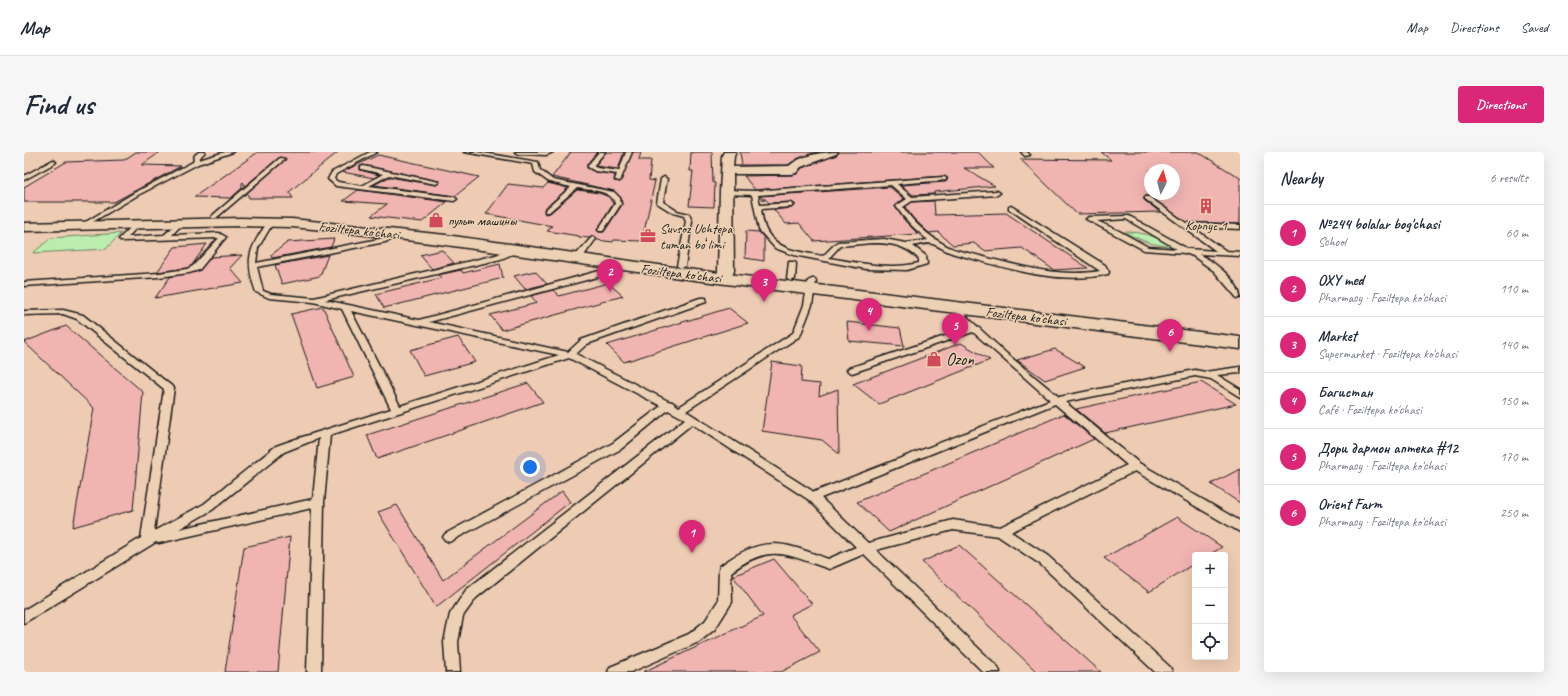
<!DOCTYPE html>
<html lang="en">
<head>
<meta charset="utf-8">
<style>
  :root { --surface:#fff; --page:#f6f6f7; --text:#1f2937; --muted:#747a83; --line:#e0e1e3; --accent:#db2777 }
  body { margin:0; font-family:Caveat,sans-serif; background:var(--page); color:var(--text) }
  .controls { position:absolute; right:12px; bottom:12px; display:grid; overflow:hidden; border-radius:4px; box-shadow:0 4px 16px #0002 }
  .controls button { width:36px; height:36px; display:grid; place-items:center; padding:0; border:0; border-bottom:1px solid var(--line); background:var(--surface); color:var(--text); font:20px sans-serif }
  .compass { position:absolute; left:1120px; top:12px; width:36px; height:36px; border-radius:50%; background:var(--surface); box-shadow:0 4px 16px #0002; rotate:6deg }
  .you { position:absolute; left:506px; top:315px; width:14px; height:14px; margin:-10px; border:3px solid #fff; border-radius:50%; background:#1a73e8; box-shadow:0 0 0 6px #1a73e833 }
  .badge { display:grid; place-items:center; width:26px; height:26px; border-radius:50%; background:var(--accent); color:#fff; font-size:13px; font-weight:700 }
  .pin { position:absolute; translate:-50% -33px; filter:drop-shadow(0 1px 2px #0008) }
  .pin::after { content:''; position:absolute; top:21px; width:14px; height:12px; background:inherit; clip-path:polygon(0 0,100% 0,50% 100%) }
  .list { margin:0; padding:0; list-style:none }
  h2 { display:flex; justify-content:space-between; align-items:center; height:52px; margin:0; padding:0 16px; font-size:17px }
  h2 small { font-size:13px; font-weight:400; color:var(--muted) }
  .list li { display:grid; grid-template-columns:26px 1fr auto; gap:12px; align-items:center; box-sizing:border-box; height:56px; padding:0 16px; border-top:1px solid var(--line) }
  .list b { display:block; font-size:15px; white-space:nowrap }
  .list p { margin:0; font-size:13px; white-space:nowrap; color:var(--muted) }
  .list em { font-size:13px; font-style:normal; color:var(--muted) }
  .icon { flex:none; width:22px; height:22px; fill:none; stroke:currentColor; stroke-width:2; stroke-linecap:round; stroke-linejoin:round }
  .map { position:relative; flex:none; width:1216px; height:520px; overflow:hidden; border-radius:4px }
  header { display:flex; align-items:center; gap:24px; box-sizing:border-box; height:56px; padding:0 20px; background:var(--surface); border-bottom:1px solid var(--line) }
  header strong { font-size:19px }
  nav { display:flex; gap:22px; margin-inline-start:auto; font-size:14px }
  .intro { display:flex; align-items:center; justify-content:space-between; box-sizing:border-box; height:96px; padding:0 24px }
  h1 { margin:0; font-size:28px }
  .button { padding:10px 18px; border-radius:4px; background:var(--accent); color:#fff; font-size:14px; font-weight:700 }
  main { display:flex; gap:24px; padding:0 24px }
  aside { flex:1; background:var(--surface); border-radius:4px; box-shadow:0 4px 16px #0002 }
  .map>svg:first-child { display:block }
  .green { fill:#bbeeae; stroke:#6c8565 }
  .building { fill:#f0b4b1; stroke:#1c1c1c; fill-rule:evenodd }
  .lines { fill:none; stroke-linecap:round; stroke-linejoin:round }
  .lane-casing { stroke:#1c1c1c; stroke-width:3 }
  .street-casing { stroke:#1c1c1c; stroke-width:3 }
  .secondary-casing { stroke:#1c1c1c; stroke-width:3 }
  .lane { fill:#edd1b4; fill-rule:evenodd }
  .street { fill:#edd1b4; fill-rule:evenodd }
  .secondary { fill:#edd1b4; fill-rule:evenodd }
  .labels { text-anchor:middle; stroke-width:3; stroke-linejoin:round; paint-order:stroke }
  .far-poi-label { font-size:14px; fill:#1c1c1c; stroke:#edd1b4; text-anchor:start }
  .far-street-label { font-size:14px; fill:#1c1c1c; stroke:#edd1b4 }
  .poi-label { font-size:17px; fill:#1c1c1c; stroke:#edd1b4; text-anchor:start }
</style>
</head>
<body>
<header>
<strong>Map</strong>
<nav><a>Map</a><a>Directions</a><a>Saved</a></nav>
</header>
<div class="intro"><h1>Find us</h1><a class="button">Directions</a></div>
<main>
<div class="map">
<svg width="1216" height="520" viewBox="0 0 1216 520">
  <rect width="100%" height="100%" fill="#eecbb3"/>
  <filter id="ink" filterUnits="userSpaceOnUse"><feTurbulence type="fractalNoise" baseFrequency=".025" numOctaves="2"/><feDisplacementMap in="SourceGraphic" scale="8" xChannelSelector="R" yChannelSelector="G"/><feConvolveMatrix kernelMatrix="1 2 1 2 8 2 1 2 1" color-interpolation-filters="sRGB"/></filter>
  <g filter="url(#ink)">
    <g class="green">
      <path d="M1099,80c22,-1 38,7 58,17l-32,-6z"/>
      <path d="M97,81l-15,16 -73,4 18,-15z"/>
    </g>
    <g class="building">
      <path d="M112,0h24l-18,13 39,1 -67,36h-90v-15l42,-25 58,-2z"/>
      <path d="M234,0h80l-49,40 4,6h-44l-2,-5 39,-34 -6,-2 -35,29 -2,-4 -1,1v5l-11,10 -37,-1z"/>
      <path d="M547,0h26l-10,12v4l8,4 20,3 -1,6 6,1 13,-30h8l-2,8h12l-2,20 6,1 -13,60 -28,-1 -1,2 -16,-2 -3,-4 -5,2 -10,-1v-1l-32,-5 5,-5 -66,-12 22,-30 35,4 5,-5 20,5 -24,21 1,5 5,-1 27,-23 22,3 10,4 4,7 -16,26 2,2h5l18,-27 -1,-7 -7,-7 -62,-14z"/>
      <path d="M582,0h18l-6,17 -23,-3z"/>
      <path d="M667,0h21l1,31h2l-1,24 -25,-1 4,-35h-3z"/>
      <path d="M716,0h79l-20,6 -11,7h-46z"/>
      <path d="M815,0h139l16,16h-30l31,18 -61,6v2l-21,1 -12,-10 45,-3 2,-4 -4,-2 -189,14 -11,-14 48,-1 5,-1 5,-6 35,-13z"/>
      <path d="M1077,0h97l42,26v46l-54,-2 -37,-26h-5v4l16,12 -83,2 -57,-55 91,1zM1126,18h24v24h-24z"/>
      <path d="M354,3l101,22 -24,19 -81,-11 15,-8 47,8 4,-3 -1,-1 -76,-16 -3,1v4l19,5 -5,3 -32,-6z"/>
      <path d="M866,35l14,12 -9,6v2l10,14 13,13 -104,7 -15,-18 -13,1 -12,-14 17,-2 4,-2v-2l-4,-2 -22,1 -5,-5v3l-4,-5z"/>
      <path d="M334,38l89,12 -25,20 -51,-6 16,-12 -44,-3z"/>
      <path d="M910,49l1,14 71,-2 82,55 -34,2 -32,-22 -38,3 -10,-8 -21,2 -15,-13 -9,1 -16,-15 -8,-11 7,-5z"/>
      <path d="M722,79l13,1 5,6v23l-19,-3z"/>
      <path d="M310,87l-3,8 -59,11 -1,-3 17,-13z"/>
      <path d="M183,92l-15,21 -5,3 -30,4 18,-25z"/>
      <path d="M418,98l12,13 -22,6 -12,-14z"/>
      <path d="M218,103l-12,13 13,15 -88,15 15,-21 29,-6 12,-14z"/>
      <path d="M304,103l-8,21 -38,8 -7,-19z"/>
      <path d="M476,112l3,14 -119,30 -8,-14 65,-16 -3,-3 23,-5 2,3z"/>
      <path d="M511,119l12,13 -22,5 -11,-13z"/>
      <path d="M584,131l15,13 -121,34 -12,-15 47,-12 -6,-7 22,-6 6,6z"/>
      <path d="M299,155l31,70 -37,11 -26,-74z"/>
      <path d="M705,156l19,15 -124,39 -17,-17z"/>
      <path d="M823,170l53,6 4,18 -55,-5z"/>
      <path d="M42,174l77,66 -10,118 -60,17 21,-119 -70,-66z"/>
      <path d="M434,185l17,25 -51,14 -14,-26z"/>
      <path d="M937,191l29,17 -111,44 -26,-20z"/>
      <path d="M1031,197l30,18 -40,13 -28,-20z"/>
      <path d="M748,210l30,4 -1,16 19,2 -1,12 19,-7 1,65 -17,-14 -60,-9z"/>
      <path d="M1177,230l35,22 -131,29 -29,-24z"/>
      <path d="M504,231l15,19 -166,57 -10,-24z"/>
      <path d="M1040,262l30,25 -205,93 -32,-30z"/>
      <path d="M1216,317v34l-29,-19z"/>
      <path d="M538,339l8,11 -134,105 -58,-95 19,-7 46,75z"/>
      <path d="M1153,365l45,30 -13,8h-14v8l-46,29 -45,-34z"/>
      <path d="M266,385l-12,135h-53l19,-125z"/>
      <path d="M935,393l142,127h-64l-115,-110z"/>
      <path d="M750,407l38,45 -22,11 30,37 -39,20h-138l120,-56 -30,-40z"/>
    </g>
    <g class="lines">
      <defs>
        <g id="lane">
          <path d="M175,0h6l-4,4 -2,4 26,-8h8l-35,12 -60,31 -54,32 -5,-1 55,-33 59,-31 2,-7z"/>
          <path d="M346,0h7l-41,22 -2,5 4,3 24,4 21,-12 -22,-5v-2l2,-1 76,16 -3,2 -47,-9 -20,11 85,11 3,2 -3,2 -118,-15 -8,-7 4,-7z"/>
          <path d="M440,0h13l61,10 2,8 13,10 61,12 6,6 1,6 -18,27h-4l-1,-1 17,-26c-2,-14 -26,-14 -38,-16l-28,24h-4v-2l26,-23 -22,-5 -14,-10 -2,-8z"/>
          <path d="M491,0h38l-7,3 -28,-1z"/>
          <path d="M575,0h6l-12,14 4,2 22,3 7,-19h6l-12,29 -5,-1 2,-6 -22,-3 -7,-4v-2z"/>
          <path d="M997,0h6l3,3 -5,1z"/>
          <path d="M256,6l5,1 -69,59h-4v-2z"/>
          <path d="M29,8l3,2 -1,1 -31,17v-4z"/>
          <path d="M640,25l3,2 -4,23 14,9 12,3 3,7 -7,45 -4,2 -4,-2 9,-45 -2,-5 -11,-3 -16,-10 4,-24z"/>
          <path d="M920,25l2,1v2l-49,4 15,13 85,-6 3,2 -3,2 -85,6 -9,6c10,16 30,33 48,41 9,4 20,5 29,8 40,10 79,22 120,15l-91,-62v-2l2,-1 94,59 4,7 -1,2c-51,12 -104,-7 -153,-20 -8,-2 -14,-7 -22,-10 -5,-2 -15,1 -20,2l13,10 1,8 -20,6 -41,-1 -72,-14 -19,-7 -16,-18 -7,-35 -26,-1 -3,-2 3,-2 29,1zM867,33l16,14 -11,7c8,13 20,24 32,34l-22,3 -22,-4 -46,3 -2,1 -13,13c-21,-4 -46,-5 -57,-26 -3,-6 -4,-15 -5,-21l30,-2 3,-2 -3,-2 -31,2 -2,-10zM848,91c19,0 33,2 47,16v4c-29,7 -60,0 -90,-5l11,-12z"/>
          <path d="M1121,45h4l37,26 54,2v4l-48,-2 34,24 14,1v4l-41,-2c15,8 41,27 41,44h-3l-23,-27 -21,-15 -8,-3 -41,-3 -58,-31 3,-2 40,-1 59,33 28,2 -71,-52zM1102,67l51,30 -29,-2 -29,-16 -22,-10z"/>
          <path d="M246,69l3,2 -15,25 -2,15 128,-25 17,-5 3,2 -19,7 -128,25 6,24 8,3 43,4 182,-43 15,-7h6v4l-16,7 -176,41 94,20 180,-49 22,-8h6v4l-22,8 -176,47 139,30 13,-12 119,-42h6v4l-119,42 -11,10 92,47 4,1 7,5 114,-74 11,-28 4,-24 4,-2h3l1,2 -4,24 -12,31 -114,75 128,81 236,-92 -77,-68 -118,40 -3,1 -5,-3 2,-2 120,-40 -10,-10 -4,-11 1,-2h6l5,12 40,37 52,43 136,-27 10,2 35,-5v6l-23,2 23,14v8l-29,-18 -16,-3 -130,26 74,61 101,58v11l-105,-61 -124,61 37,24 122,111 2,5h-17l-115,-108 -42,-28 -45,-6 -77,20 122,117 2,5h-17l-119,-118 -35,15c-42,-14 -58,-27 -98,3l1,30 -17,27 -16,13 -68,30h-23l2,-5 79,-33 16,-13 13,-20 1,-31 1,-4c44,-32 62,-24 108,-7l28,-12 -47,-47 -117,-76 -216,174 -13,18 -5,26 2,30h-14l-2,-30 6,-28 16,-24 219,-171 -17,-9 -47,39 -168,91 -4,2 -4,-2 -2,-3 2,-3 168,-91 48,-37 -92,-48 -239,77 -6,67 -3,170h-14l5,-164 -153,35 -3,-1 -132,81v-13l117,-72 23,-149 -87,-70 -14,-5 -39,1v-4l39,-1 20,5 91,73 -20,143 50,-27 72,-58 20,-7 95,-30 -49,-100 -29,-7 -44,-4 -13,-6c-11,-31 -8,-43 12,-70zM327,159l208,44 -159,51zM1031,252l72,61 -127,62 -47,-7 -85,23 -47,-45zM295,286l-6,61 -134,30 33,-19 72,-58z"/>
          <path d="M155,70l3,2 -10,11 47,-2 7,4 -27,33 -10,3 -30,4 -135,9v-4l135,-9 28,-4 6,-3 26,-28 -97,3 -3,-2 15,-15 5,1 -11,12 36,-2z"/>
          <path d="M569,85l3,2 -1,1 -15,21h-6v-4l17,-19z"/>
          <path d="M765,110h6l1,2 -1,15 -4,2 -4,-2z"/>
        </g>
        <path id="street" d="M700,0h12l-2,4 -1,11 56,-1c12,-11 33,-14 49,-14l-2,2 -35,13 -5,6 -4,1h-59l1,97 -4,10 -6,2 -6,-2 -2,-3 2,-7 2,-79 2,-36z"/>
        <path id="secondary" d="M217,66l51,1 154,16 241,34 553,68v12l-553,-70 -241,-34 -112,-14 -42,-4 -51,-1 -217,5v-8z"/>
      </defs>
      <use href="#lane" class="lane-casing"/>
      <use href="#street" class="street-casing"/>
      <use href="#secondary" class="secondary-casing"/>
      <use href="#lane" class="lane"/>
      <use href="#street" class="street"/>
      <use href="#secondary" class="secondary"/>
    </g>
  </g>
  <defs>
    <symbol id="building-bare" viewBox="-9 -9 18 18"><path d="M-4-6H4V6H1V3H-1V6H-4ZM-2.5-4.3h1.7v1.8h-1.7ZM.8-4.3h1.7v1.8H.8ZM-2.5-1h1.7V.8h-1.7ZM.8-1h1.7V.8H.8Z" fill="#d1495b" stroke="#edd1b4" stroke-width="2.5" paint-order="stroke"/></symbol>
    <symbol id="shop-bare" viewBox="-9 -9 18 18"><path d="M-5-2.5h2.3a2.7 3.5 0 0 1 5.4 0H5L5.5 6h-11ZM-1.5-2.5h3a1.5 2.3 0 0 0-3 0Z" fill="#d1495b" stroke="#edd1b4" stroke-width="2.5" paint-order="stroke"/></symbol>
    <symbol id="office-bare" viewBox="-9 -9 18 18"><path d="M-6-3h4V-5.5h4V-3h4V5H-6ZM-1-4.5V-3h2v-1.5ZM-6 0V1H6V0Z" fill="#d1495b" stroke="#edd1b4" stroke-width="2.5" paint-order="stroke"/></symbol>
  </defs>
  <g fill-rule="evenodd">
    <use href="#building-bare" x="1171" y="43" width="22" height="22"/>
    <use href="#shop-bare" x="401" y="57" width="22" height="22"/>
    <use href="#office-bare" x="613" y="73" width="22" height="22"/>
    <use href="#shop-bare" x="899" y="196" width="22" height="22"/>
  </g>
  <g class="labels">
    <g class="far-poi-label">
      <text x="424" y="73">пульт машины</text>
      <text x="1182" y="78" text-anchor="middle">Корпус 1</text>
      <text x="636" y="81">Suvsoz Uchtepa<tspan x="636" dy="16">tuman boʻlimi</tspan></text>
    </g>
    <g class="far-street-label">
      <text transform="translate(335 78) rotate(6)" y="5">Foziltepa ko'chasi</text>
      <text transform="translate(657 121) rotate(7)" y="5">Foziltepa ko'chasi</text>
      <text transform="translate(1002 164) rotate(7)" y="5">Foziltepa ko'chasi</text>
    </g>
    <g class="poi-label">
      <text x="922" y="213">Ozon</text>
    </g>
  </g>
</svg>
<div class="controls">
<button>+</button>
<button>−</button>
<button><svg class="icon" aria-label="locate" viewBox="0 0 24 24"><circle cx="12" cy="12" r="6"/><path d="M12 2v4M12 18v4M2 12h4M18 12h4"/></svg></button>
</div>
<svg class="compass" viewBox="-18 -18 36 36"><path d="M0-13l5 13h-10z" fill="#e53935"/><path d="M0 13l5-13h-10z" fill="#747a83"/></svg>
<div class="you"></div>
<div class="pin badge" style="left:668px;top:401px">1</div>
<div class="pin badge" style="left:586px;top:140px">2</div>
<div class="pin badge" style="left:740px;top:150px">3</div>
<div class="pin badge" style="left:845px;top:179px">4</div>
<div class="pin badge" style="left:931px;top:194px">5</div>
<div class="pin badge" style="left:1146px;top:200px">6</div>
</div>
<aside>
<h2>Nearby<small>6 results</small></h2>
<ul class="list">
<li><span class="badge">1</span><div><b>№244 bolalar bog'chasi</b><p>School</p></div><em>60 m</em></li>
<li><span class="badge">2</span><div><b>OXY med</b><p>Pharmacy · Foziltepa ko'chasi</p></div><em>110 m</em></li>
<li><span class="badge">3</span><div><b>Market</b><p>Supermarket · Foziltepa ko'chasi</p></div><em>140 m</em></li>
<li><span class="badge">4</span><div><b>Багистан</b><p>Café · Foziltepa ko'chasi</p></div><em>150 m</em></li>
<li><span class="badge">5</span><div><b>Дори дармон аптека #12</b><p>Pharmacy · Foziltepa ko'chasi</p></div><em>170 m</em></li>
<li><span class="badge">6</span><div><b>Orient Farm</b><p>Pharmacy · Foziltepa ko'chasi</p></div><em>250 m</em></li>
</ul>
</aside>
</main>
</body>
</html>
